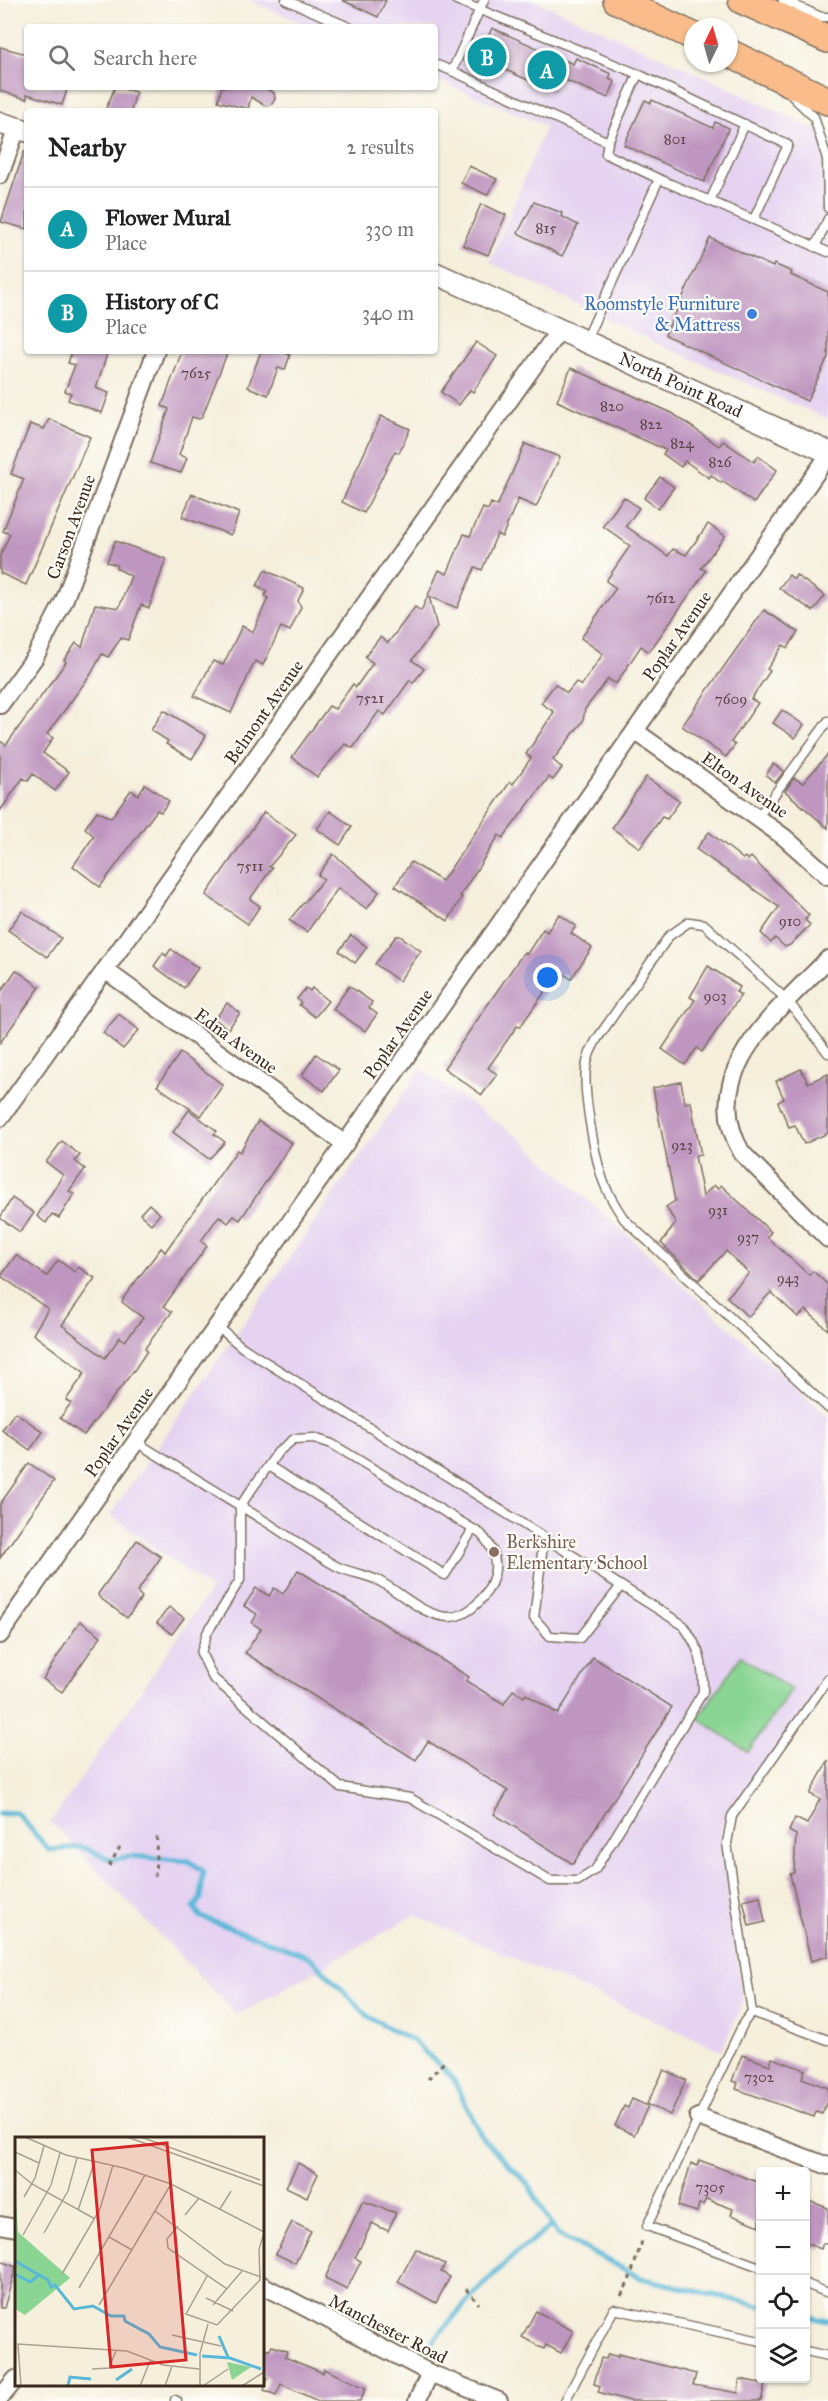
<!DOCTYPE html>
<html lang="en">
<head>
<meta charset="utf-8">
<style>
  :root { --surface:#fff; --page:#f2f2f2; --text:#202124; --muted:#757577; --line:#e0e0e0; --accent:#d1495b }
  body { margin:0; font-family:"IM FELL Great Primer",serif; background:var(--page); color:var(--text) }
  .controls { position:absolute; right:18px; bottom:18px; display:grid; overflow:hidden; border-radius:6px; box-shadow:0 2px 4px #0004 }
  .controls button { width:54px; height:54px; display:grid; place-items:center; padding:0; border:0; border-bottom:2px solid var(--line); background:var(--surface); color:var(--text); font:30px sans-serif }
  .compass { position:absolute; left:684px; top:18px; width:54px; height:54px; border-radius:50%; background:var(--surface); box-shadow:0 2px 4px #0004; rotate:5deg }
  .you { position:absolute; left:548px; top:978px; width:21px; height:21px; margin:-15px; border:4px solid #fff; border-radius:50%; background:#1a73e8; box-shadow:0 0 0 9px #1a73e833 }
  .badge { display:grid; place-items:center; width:39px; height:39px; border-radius:50%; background:var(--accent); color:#fff; font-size:20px; font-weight:700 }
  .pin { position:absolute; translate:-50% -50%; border:3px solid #fff; box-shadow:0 2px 6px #0006 }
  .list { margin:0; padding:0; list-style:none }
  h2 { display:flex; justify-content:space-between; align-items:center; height:78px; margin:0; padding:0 24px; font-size:26px }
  h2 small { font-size:20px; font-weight:400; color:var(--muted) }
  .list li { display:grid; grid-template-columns:39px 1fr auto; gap:18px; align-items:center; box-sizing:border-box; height:84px; padding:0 24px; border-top:2px solid var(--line) }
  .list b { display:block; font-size:22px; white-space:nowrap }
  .list p { margin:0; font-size:20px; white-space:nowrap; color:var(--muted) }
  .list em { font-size:20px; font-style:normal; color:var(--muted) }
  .icon { flex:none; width:33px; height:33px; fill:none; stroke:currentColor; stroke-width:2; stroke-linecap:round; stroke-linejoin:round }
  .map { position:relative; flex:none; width:828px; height:2401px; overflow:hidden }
  .search { position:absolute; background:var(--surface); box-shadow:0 2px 4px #0004; left:24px; top:24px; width:414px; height:66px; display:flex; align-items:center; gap:15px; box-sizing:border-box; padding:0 21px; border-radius:6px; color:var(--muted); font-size:22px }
  .panel { position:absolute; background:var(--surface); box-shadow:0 2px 4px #0004; left:24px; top:108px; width:414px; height:246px; border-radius:6px }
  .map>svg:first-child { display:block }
  .built { fill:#e5d3f1 }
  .grass { fill:#8ad593; stroke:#628058; stroke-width:1.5 }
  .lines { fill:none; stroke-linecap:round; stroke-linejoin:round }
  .stream { stroke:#59b7d7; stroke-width:5 }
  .building { fill:#bf96c0 }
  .service-casing { stroke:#7c6f60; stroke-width:11 }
  .minor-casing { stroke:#7c6f60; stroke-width:20 }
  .tertiary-casing { stroke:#7c6f60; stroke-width:24 }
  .primary-casing { stroke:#7c6f60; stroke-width:30 }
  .path { stroke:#7c6f60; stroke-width:3; stroke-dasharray:4.5 4.5; stroke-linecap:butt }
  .service { stroke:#fff; stroke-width:8 }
  .minor { stroke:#fff; stroke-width:16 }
  .tertiary { stroke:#fff; stroke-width:21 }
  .primary { stroke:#f9bc8a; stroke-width:27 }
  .shop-dot { fill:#3f7fe0; stroke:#fdfcf7; stroke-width:2 }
  .education-dot { fill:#8d6e63; stroke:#fdfcf7; stroke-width:2 }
  .labels { text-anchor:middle; stroke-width:4.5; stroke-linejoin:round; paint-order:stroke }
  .number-label { font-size:15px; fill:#5c4546 }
  .shop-label { font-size:18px; fill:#366cbe; stroke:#fdfcf7; text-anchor:end }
  .street-label { font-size:18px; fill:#3b2a1e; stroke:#fdfcf7 }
  .education-label { font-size:18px; fill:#785e54; stroke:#fdfcf7; text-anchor:start }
  .inset-river { fill:none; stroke:#59b7d7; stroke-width:3 }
  .inset-road { fill:none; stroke:#aba090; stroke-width:1.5 }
  .view { fill:#d62828; fill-opacity:0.15; stroke:#d62828; stroke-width:3 }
  .inset-edge { fill:none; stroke:#3b2a1e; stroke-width:3 }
</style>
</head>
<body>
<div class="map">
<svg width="828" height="2401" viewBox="0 0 828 2401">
  <rect width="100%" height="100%" fill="#fdfcf7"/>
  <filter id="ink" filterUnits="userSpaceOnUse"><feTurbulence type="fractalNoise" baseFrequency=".0167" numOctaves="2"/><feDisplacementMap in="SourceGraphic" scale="12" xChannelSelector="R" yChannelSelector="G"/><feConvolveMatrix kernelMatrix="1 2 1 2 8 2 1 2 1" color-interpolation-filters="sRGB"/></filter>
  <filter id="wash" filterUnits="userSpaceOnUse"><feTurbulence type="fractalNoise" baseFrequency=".008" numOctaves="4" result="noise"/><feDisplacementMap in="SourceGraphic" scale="24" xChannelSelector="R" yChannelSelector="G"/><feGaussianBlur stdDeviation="1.35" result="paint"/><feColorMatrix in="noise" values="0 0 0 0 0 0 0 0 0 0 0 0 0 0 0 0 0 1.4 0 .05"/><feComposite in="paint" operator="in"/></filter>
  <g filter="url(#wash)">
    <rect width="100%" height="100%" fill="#f5efdc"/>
    <g class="built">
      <path d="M248,0h286l174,78 120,58v283l-172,-76 -166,-81 56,-136 -111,-47v-52h-123z"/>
      <path d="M421,1069l101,71 306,277v260l-107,149 22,178 -22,46 -306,-135 -178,100 -186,-193 160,-233 -101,-74z"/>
    </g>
    <path class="grass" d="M741,1656l50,34 -43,62 -50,-34z"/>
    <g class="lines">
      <g class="stream">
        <path d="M0,1814l16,-2 33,38 33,-3 29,13 20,-4 58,5 14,10 -2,27 -7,10 7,9 109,40 60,61 43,23 39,36 31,62 45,45 29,50 84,44 119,28"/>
        <path d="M806,2316l22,5"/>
        <path d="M427,2348c36,-42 79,-92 125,-122"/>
      </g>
    </g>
    <g id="blocks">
      <g class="building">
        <path d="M342,0h44l-8,17z"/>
        <path d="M492,28l81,36 3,-6 35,16 -2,5 6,3 -7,16 -50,-21 -6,14 -73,-33z"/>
        <path d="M0,47l27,7v33h41l-6,18 -35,-11v5l-27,-8z"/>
        <path d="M115,87l21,5 -5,19h-26z"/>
        <path d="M222,87h40l12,6 1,6 -3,5 -6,2 -15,-9 -3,12 -30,-8z"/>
        <path d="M645,100l6,3 1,-3 61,28 2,-6 14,6 -25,54 -80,-37z"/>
        <path d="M24,152h3v77l-26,-7z"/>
        <path d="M469,166l28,13 -10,16 -26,-12z"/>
        <path d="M534,202l28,11 -1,3 17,9 -16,31 -44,-23z"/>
        <path d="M481,204l25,11 -18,40 -25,-10z"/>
        <path d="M710,238l63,29 1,-3 18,8 -1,3 37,17v65l-21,44 -142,-66z"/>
        <path d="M476,342l21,14 -24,36 -3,-2 -11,15 -18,-13z"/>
        <path d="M72,351h36l-12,37 13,5 -7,20 -34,-13 3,-7 -6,-2 10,-26 -7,-2z"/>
        <path d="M182,351h46l-26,66 -3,2 -7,-2 -13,38 8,3 -6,15 -31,-10 19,-54 -7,-3z"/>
        <path d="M261,351h17l12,4 -5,15 -7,-2 -10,27 -20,-8z"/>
        <path d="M571,368l101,45 47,33 4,-5 31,21 4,-6 19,14 -23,33 -32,-22 -1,2 -10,-8 -2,3 -24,-17 -4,6 -18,-13 3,-4 -109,-49z"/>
        <path d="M381,416l29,13 -11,24 -4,-2 -31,62 -22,-11z"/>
        <path d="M49,419l41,18 -64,148 -26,-12v-17l10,-22 -7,-3 21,-52 -13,-5 19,-50 14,5z"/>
        <path d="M525,444l35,13 -24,50 -18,-8 -16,38 -5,-3 -15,36 -7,-3 -18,41 -28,-12 8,31 -25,33 12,9 -11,14 -3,-3 -25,35 -6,-4 -26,37 -8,-4 -28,33 -25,-20 37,-51 6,3 18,-25 3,3 17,-24 -8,-6 15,-20 8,6 27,-36 6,4 18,-41 8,4 17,-40 6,2 13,-28 5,2 3,-7 6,3z"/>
        <path d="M660,477l14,10 -16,22 -14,-11z"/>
        <path d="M192,494l47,19 -8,22 -49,-18z"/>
        <path d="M624,497l15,11 -13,18 42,30 5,-7 13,6 22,-31 17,12 -24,32 5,3 -57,81 -8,-6 -25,38 -8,-5 -23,30 -2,12 -30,39 9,8 -9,12 -4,-3 -46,61 -4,-3 -39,61 2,1 -14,24 -53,-35 16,-24 31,19 68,-99 3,2 18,-26 -5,-4 28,-42 -13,-9 14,-19 12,9 9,-11 5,4 22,-32 -22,-16 35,-50 -10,-7 24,-35 -27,-20z"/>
        <path d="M115,541l51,18 -17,49 -8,-3 -13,35 -7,-2 -13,19 -6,-3 -11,20 -44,60 6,4 -10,15 26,19 -14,19 -22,-17 -5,7 -5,-3 -23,33v-70l6,4 60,-83 -2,-2 12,-17 6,4 13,-43 24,4 12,-32 -15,-8 1,-3 -10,-3z"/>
        <path d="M265,570l39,18 -6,13 3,6 -11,24 -9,-4 -18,38 -8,-4 -24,52 -37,-17 19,-35 10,4 19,-39 11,6 15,-34 -3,-2 2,-5 -10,-5z"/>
        <path d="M789,575l5,4 2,-4 29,21 -12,15 -34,-23z"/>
        <path d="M764,610l34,22 -10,16 -5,-3 -16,24 3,2 -19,28 7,4 -27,39 4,3 -9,12 -44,-31z"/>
        <path d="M164,710l42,26 -14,23 -26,-15 2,-3 -17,-11z"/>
        <path d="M782,710l22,15 -9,13 -22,-15z"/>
        <path d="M828,754v74l-43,-37 9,-13 9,5z"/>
        <path d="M773,764l11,7 -9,12 -9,-8z"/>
        <path d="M646,777l34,24 -13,18 -5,-2 -22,31 -28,-20z"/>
        <path d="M145,784l24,17 -8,11 -4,-2 -57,77 -27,-21 21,-30 -9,-8 12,-17 14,7 20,-28 7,5z"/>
        <path d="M330,811l22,16 -12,18 -23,-16z"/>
        <path d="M264,812l32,23 -27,32 3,1 -22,31 10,7 -12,18 -42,-29z"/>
        <path d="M709,832l34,27 2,-2 3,3 3,-3 58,58 -4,5 5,5 -20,20 -5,2 -10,-9 -4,5 -10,-10 18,-26 -83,-58z"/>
        <path d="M333,854l46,38 -12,17 -29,-21 -31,44 -18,-12 35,-41 -6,-4z"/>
        <path d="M22,911l39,27 -14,19 -39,-27z"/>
        <path d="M559,914l17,12 -5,7 21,15 -21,31 -8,-6 -10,15 -3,-2 -4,4 -26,37 -3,-1 -29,42 9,6 -15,21 -38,-27 80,-116 3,2 16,-25 4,3z"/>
        <path d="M351,935l16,12 -12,16 -16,-12z"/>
        <path d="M396,936h4l21,15 -22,30 -24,-17z"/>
        <path d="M171,949l27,19 -14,20 -30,-22 9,-13 3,3z"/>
        <path d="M708,966l32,21 -4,5 5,3 -39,57 -5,-4 -12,17 -23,-16 33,-49 -5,-3z"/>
        <path d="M16,970l24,17 -40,56v-50z"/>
        <path d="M349,986l23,16 -3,6 8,6 -12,17 -32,-22z"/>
        <path d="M306,988l4,3 2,-3 16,13 -13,16 -16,-12 2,-2 -4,-4z"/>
        <path d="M227,1003l13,10 -12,16 -13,-10z"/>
        <path d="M119,1014l20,16 -16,19 -20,-16z"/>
        <path d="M180,1053l43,32 -22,31 -44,-30z"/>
        <path d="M316,1054l23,16 -15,21 -22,-16z"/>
        <path d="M801,1069l7,14 20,-9v59l-24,11 -9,-19 -6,2 -11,-25 6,-3 -8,-18z"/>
        <path d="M681,1082l4,21 6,-1 3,17 7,36 -6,1 8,40 11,-11 4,4 3,-4 50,47 -4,5 42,38 4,-4 15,14v45l-22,-20 -8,7 -27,-25 -23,25 -21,-20 22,-24 -23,-22 -27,29 -38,-37 15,-20 -10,-16 9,-6 -22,-113z"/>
        <path d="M189,1110l28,21 -3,3 11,8 -16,17 -36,-27z"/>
        <path d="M258,1121l34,22 -52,77 -6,-4 -6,7 -9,-7 -18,25 6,5 -43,60 8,6 -27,36 2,3 -12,18 -51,66 -24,-17 11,-15 -5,-3 19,-27 -52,-39 15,-25 -47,-33 15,-21 31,21 11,-16 17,12 3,-5 17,11 -33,47 43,33 15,-21 5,4 18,-23 -21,-16 2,-5 37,-49 4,4 72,-102 3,2z"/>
        <path d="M62,1141l18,14 -5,6 10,8 -16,22 5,3 -15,24 -7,-4 -6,9 -9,-7 26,-41 -17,-13z"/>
        <path d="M12,1198l22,15 -14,19 -20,-14z"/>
        <path d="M149,1204l11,10 -9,10 -11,-10z"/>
        <path d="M15,1412l28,20 -13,18 -28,-20z"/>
        <path d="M29,1463l25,18 -54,77v-54z"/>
        <path d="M137,1540l24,17 -24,35 5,5 -15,21 -28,-21 -1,-3z"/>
        <path d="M298,1570l171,107 -3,4 38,23 9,-14 11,7 2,-3 32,20 35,-57 79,50 -99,157 -79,-50 14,-23 -80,-50 -12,19 -171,-107 16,-24 -9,-6 5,-9 -13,-8 12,-18 13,8 5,-8 9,6z"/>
        <path d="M169,1607l15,11 -12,16 -15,-11z"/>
        <path d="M80,1621l21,15 -39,56 -19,-13z"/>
        <path d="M828,1761v195l-17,5 -21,-87 4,-1 2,-38 -7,-4 6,-13 12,6 13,-25 -10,-5z"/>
        <path d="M760,1896l5,26 -16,4 -6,-26z"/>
        <path d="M742,2055l28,10 2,-7 33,12 -3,8 26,10v10l-6,16 -6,-2 -2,5 -78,-28 2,-6 -6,-2z"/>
        <path d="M664,2070l22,10 -16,35 -23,-11z"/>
        <path d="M632,2099l16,7 -14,29 -19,-9 9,-20 4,2z"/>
        <path d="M699,2160l61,23v43l-29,-11 2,-6 -27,-10 -3,6 -4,-1 -2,8 -19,-6 13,-43 6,3z"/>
        <path d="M298,2163l20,11 -11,23 -21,-10z"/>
        <path d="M806,2200l22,8v36l-5,-1 -2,6 -15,-6z"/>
        <path d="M363,2201l33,12 -8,18 -16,-8 -17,35 6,3 -14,28 -22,-11z"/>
        <path d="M292,2222l19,9 -16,32 -19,-9z"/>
        <path d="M416,2249l29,15 -4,8 9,5 -14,26 -38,-21z"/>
        <path d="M0,2261l16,6 -12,41h-4z"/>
        <path d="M536,2311l37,20 -12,22 -15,-8 -2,4 -22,-12z"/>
        <path d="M272,2346l15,5 -2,6 38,16 1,-4 42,19 -6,13h-42l-37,-17 -5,11 -12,-5 4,-12 -6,-2v-29l8,3z"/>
        <path d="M608,2354l10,3v-3l78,20 -3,11 45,8 2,-14 25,5 -4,17h-131l-32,-9 2,-6 -6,-2 7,-26 5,1z"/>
      </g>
    </g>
  </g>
  <g filter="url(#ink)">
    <use href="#blocks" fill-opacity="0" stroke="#7c6f60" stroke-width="1.5"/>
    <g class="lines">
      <defs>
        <g id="service">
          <path d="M286,0l63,27"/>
          <path d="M456,0l182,74 150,71 -34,74"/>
          <path d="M484,0l-32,71 156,71"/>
          <path d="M783,0l38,17h7"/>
          <path d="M435,64l17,7"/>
          <path d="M638,74l-30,68 -2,12 53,25"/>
          <path d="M791,95l23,22 13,42 1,49"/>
          <path d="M710,201l35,-77"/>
          <path d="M815,247l13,-28"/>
          <path d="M586,340l73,-161 169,73"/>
          <path d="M758,817l70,-96"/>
          <path d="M828,1053l-40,-52 -84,-77 -15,-2 -20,14 -72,103c-5,9 -10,18 -11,30 -3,23 9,91 18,114 5,13 12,24 20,36l204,189"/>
          <path d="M136,1442c44,27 88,54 132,81 23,15 46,31 70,44 13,6 26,7 39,13 23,11 46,37 73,37 21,-1 39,-23 44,-42 4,-16 -2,-29 -13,-41l-149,-90 -18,-6 -20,1 -16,13 -38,54v74l-33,53 -6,20 12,25 127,109 70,11 140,83h28l17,-11 108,-178c0,-30 -2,-42 -20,-67l-441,-278 -25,-21"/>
          <path d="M269,1466l176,109 28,-46"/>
          <path d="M544,1537l-10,81 16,18 30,2 41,-52"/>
          <path d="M752,2012l76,28"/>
          <path d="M760,2267l-113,-41 97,-204 8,-10 -25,-169 5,-27 96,-137"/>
          <path d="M806,2284l22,9"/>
          <path d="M806,2351l22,5"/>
          <path d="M175,2400l2,1"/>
          <path d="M565,2401l49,-92 146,32"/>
        </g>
        <g id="minor">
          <path d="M0,175l17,-47"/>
          <path d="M0,705l35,-48 29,-56 92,-250"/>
          <path d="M635,731l149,106 44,39"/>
          <path d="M828,959c-49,51 -133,115 -86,194l86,86"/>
          <path d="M105,970l240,174"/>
          <path d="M0,1118l560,-789"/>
          <path d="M0,1635l828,-1179"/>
          <path d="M698,2117l130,49"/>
          <path d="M0,2225l16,3"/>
          <path d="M262,2285l168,88 69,28"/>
          <path d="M0,2398l16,-19"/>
          <path d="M417,2401l13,-28"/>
        </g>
        <g id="tertiary">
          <path d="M0,123l27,8"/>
          <path id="s1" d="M435,273l393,179"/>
        </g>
        <g id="primary">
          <path d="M617,0l76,36"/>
          <path d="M742,0l86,39"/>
          <path d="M729,53l99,48"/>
        </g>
      </defs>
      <use href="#service" class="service-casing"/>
      <use href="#minor" class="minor-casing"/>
      <use href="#tertiary" class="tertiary-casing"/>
      <use href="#primary" class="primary-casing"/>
      <g class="path">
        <path d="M109,1866l11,-19"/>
        <path d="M155,1877l2,-44"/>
        <path d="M428,2079l16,-17"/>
        <path d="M466,2289l13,15"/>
        <path d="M621,2296l8,-15 14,-43"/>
      </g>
      <use href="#service" class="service"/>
      <use href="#minor" class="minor"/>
      <use href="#tertiary" class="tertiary"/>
      <use href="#primary" class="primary"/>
    </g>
  </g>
  <circle class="shop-dot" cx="752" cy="314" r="6"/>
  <circle class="education-dot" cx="494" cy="1552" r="6"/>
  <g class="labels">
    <g class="number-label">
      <text x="675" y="144">801</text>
      <text x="546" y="233">815</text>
      <text x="196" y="378">7625</text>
      <text x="612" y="411">820</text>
      <text x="651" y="429">822</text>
      <text x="682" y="448">824</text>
      <text x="720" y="467">826</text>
      <text x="661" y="603">7612</text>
      <text x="370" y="703">7521</text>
      <text x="731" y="704">7609</text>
      <text x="250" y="871">7511</text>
      <text x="790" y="926">910</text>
      <text x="715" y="1001">903</text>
      <text x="682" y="1150">923</text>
      <text x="718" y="1215">931</text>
      <text x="748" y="1242">937</text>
      <text x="788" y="1283">943</text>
      <text x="759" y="2082">7302</text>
      <text x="710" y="2192">7305</text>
    </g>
    <g class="shop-label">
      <text x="740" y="310">Roomstyle Furniture<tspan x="740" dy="21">&amp; Mattress</tspan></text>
    </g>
    <g class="street-label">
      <text dy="6" stroke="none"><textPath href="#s1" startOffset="270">North Point Road</textPath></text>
      <text transform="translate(71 527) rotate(-70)" y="6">Carson Avenue</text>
      <text transform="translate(677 636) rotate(-55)" y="6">Poplar Avenue</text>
      <text transform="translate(264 712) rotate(-55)" y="6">Belmont Avenue</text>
      <text transform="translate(745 785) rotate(35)" y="6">Elton Avenue</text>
      <text transform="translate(398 1034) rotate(-55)" y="6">Poplar Avenue</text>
      <text transform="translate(236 1041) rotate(36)" y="6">Edna Avenue</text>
      <text transform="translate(119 1432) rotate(-55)" y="6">Poplar Avenue</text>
      <text transform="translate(388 2329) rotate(27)" y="6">Manchester Road</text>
    </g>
    <g class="education-label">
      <text x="506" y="1548">Berkshire<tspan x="506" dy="21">Elementary School</tspan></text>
    </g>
  </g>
  <g transform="translate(15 2137)">
    <rect width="249" height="249" fill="#f5efdc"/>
    <path d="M212,225l24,5 -19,13z" fill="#8ad593"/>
    <path d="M0,46l3,49 52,46 -45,37 -10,-6z" fill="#8ad593"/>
    <path class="inset-river" d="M0,124l33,19 3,7 4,-2 19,24 19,-3 18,10h13l1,5 24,13 11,13 37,8M0,137l15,8 8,-6M204,199l9,21M187,219l28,2 31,11M101,243l16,-11M53,249l2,-9 21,2"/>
    <path class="inset-road" d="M10,0l41,18 58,13 47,16 93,48M112,0l137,49M126,0l119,43M0,15l24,11M0,33l17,14 63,35M9,60l11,-19 9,-32M205,72l11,-18M63,73l17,-49M140,74l70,53 36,13M170,78l14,-17M163,89l-11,13 1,9 59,41M29,96l24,-42 9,-33M8,98l28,-50 9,-32M94,100l23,13M47,137l38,-65 13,-44M192,139l-21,38 31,11 43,-45 -1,-31 5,-16M64,151l66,-113M191,161l27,13M84,168l72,-121M198,168l29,-34M249,184v43M157,198l49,11M77,232l17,-1 7,-17M6,249l-3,-42 109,7 36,14 36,4M125,249l10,-25M150,249l7,-20M185,249v-33l8,-29M188,249l25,-17M227,249l22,-14"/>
    <path class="view" d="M152,6l19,217 -75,7 -19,-217z"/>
    <rect width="249" height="249" class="inset-edge"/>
  </g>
</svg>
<div class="controls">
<button>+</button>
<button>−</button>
<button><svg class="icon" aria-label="locate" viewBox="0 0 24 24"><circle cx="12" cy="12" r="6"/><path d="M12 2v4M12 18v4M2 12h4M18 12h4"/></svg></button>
<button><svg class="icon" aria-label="layers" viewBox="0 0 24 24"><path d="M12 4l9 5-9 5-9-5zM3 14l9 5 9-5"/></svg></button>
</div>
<svg class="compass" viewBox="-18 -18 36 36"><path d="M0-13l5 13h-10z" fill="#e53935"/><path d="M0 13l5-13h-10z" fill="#757577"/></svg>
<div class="you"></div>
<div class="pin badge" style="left:547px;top:70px;background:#0f9aa8">A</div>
<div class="pin badge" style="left:487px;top:57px;background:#0f9aa8">B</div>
<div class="search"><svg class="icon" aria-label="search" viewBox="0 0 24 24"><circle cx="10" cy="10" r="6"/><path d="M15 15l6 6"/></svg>Search here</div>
<section class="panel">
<h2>Nearby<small>2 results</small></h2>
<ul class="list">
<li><span class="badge" style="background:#0f9aa8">A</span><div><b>Flower Mural</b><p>Place</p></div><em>330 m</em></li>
<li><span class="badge" style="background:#0f9aa8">B</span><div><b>History of C</b><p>Place</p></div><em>340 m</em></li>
</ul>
</section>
</div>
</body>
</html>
